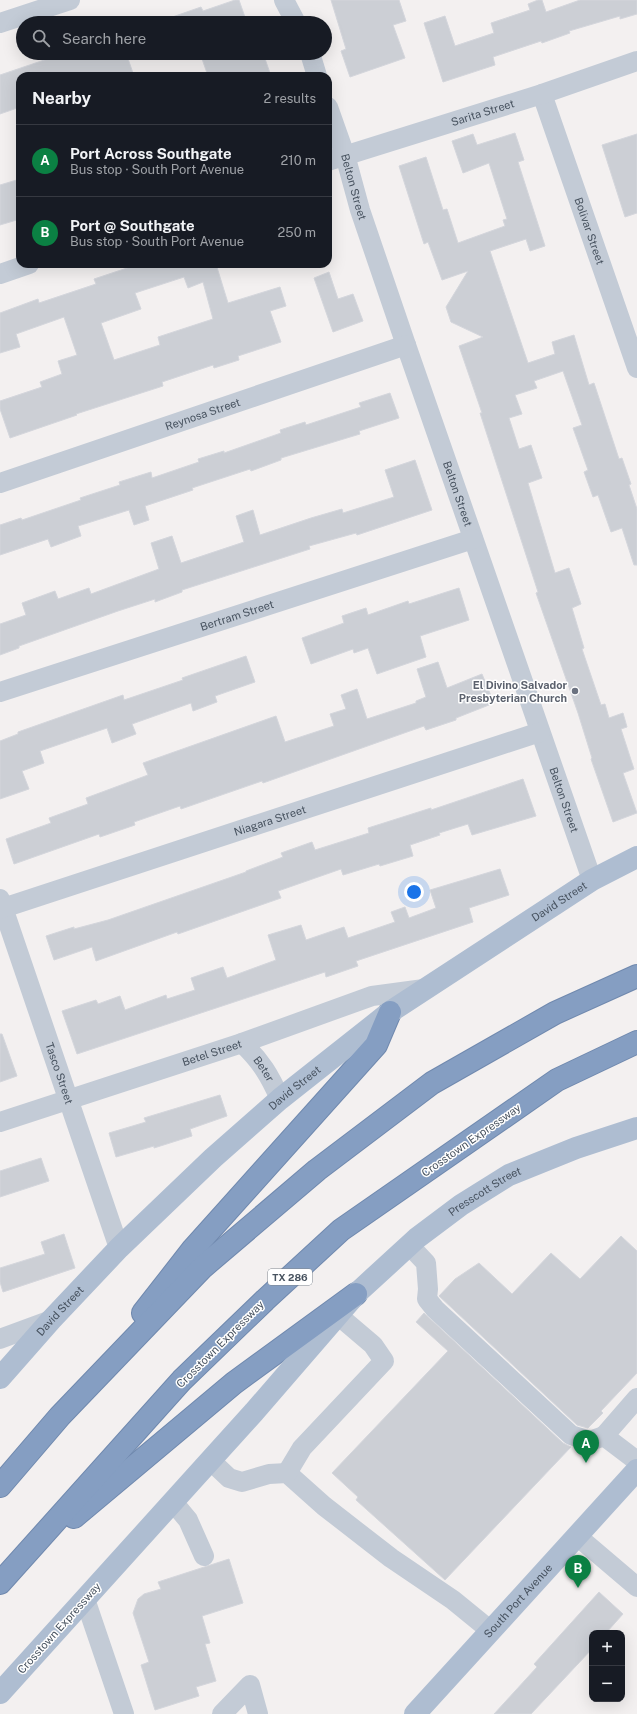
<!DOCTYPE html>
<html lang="en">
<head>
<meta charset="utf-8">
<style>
  :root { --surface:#171b24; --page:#242831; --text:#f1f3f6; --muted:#9ea1a6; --line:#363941; --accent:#0b8043 }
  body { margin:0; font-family:"Public Sans",sans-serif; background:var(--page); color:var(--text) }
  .controls { position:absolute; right:12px; bottom:12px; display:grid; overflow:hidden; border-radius:8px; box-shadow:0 4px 16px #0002 }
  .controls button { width:36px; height:36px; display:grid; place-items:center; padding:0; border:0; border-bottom:1px solid var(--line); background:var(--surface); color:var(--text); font:20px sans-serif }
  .you { position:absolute; left:414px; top:892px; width:14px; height:14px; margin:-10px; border:3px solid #fff; border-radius:50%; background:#1a73e8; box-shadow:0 0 0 6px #1a73e833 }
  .badge { display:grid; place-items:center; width:26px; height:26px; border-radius:50%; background:var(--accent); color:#fff; font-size:13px; font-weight:700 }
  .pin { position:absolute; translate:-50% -33px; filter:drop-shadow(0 1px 2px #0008) }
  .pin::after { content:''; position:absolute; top:21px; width:14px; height:12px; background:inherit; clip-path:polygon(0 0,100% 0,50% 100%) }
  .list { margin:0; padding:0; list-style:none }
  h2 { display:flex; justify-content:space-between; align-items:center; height:52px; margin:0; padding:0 16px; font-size:17px }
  h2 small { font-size:13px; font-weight:400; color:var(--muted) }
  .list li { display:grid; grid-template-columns:26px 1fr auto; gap:12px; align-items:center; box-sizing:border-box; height:72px; padding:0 16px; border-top:1px solid var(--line) }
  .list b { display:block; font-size:15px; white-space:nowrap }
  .list p { margin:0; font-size:13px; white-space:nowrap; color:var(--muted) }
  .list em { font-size:13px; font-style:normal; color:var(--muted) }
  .icon { flex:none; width:22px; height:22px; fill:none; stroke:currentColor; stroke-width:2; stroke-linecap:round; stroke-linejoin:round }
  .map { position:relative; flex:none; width:637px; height:1714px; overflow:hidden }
  .search { position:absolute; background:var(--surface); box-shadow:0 4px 16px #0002; left:16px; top:16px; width:316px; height:44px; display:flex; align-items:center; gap:10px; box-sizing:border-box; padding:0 14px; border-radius:22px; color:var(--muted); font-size:15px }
  .panel { position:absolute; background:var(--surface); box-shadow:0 4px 16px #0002; left:16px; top:72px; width:316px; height:196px; border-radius:12px }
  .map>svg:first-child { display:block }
  .building { fill:#cccfd5; stroke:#d4d6dc; fill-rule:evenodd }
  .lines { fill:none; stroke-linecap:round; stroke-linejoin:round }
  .highway-casing { stroke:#7089ae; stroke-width:24 }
  .minor { stroke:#c3cbd6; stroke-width:20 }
  .major { stroke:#aebdd1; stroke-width:22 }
  .highway { stroke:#859ec2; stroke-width:22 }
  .worship-dot { fill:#6b7280; stroke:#fff; stroke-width:1.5 }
  .labels { text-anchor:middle; stroke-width:3; stroke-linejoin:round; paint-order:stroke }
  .shield { fill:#fff; stroke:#7e868f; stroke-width:1 }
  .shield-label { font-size:10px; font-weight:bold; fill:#47525f }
  .street-label { font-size:11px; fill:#47525f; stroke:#fff }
  .worship-label { font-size:11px; font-weight:bold; fill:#5b616d; stroke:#fff; text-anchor:end }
</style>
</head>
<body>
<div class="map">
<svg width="637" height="1714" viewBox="0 0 637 1714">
  <rect width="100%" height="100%" fill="#f3f0f0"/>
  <g class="building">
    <path d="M235,0h4l8,23h-86v-2l40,-14 2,4z"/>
    <path d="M331,0h68l7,21 -13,4 12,33 -55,19 -9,-26 5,-2z"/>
    <path d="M538,0h4l4,12 34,-12h57v14l-17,5v-3l-51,15 1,2 -28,10 -1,-2 -48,16 2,8 -52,17 -19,-59 21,-7 10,30 39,-13 -3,-10 39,-13 -2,-6z"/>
    <path d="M65,53h61l8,23h-114v31l-20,7v-39z"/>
    <path d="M200,53h63l8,23h-63z"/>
    <path d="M515,133l9,27 -6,2 27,84 -15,5 -4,-12 -36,12 38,112 27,-9 -3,-12 22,-7 15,50 5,-2 25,76 3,-1 9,26 -2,1 8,24v56h-3l-12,-37 -11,4 -13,-37 -5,2 -9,-25 4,-2 -15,-42 9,-3 -19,-54 -29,10 3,7 -22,7 7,19 -13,4 10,31 12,-4 11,33 -14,5 27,90 14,-5 12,36 -9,4 12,40 -2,1 19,56 4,-1 4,14 14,-5 4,14 -6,2 13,40 -11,4 14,40 -24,9 -22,-63 1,-1 -14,-45 -42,-120 2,-1 -58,-179h2l-23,-67 24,-9 -32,-15 -5,-15 22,-36 -26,9 -14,-38 -4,2 -25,-78 27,-9 17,53 4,-1 11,34 47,-17 -2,-6 4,-1 -18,-56 -26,10 -11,-32 21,-7 4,11z"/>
    <path d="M637,134v79l-12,4 -23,-72z"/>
    <path d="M20,179v40l-20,6v-40z"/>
    <path d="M139,264h77l12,39 52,-16 6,19 -16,5 11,31 -43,14 1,4 -25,8 -1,-3 -51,17 1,4 -87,28 1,1 -67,23 -10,-29v-8l42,-14 -2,-5 22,-8 -4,-13 19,-6 -13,-38 -48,17 4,13 -20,6v-40l38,-14 1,4 57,-19 -2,-5zM184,277l4,11 15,-6 10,37 -55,18 2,8 -46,15 -13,-37 40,-14 -6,-16z"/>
    <path d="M329,272l9,27 15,-5 10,27 -30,11 -19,-54z"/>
    <path d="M390,393l9,25 -40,13 1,3 -79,24v2l-30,11 -1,-2 -58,19 1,2 -48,16 4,14 -15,5 -5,-15 -51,16 3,10 -30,11 -3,-8 -48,16v-30l21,-7 1,2 59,-20 -1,-2 40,-13 -1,-3 32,-10 1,6 47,-16 -1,-3 26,-8v2l57,-20 -1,-3 25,-8 1,3 55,-18 -2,-4z"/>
    <path d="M415,460l17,50 -75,25 -1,-2 -47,13 1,3 -128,41v2l-27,10v-3l-37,12 -99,35v2l-19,7v-31l26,-9 -4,-12 33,-12 3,8 31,-11 2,6 68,-25 -8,-26 21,-7 9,27 63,-21 -8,-26 17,-6 7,25 51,-17 31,-9 1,4 51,-16 -9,-27z"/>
    <path d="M459,588l10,32 -49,16 6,21 -49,17 -9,-26 -14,5 -1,-4 -42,15 -9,-26 42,-15 -2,-7 24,-8 2,7 40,-14 1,3z"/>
    <path d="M246,656l9,26 -40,14 2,6 -24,9 -2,-8 -59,21 4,10 -24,9 -5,-15 -67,23 4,12 -22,8 7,18 -29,10v-58l18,-7v-2l105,-37 1,5 59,-20 -1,-2z"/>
    <path d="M438,662l9,26 35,-14 12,29 -38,15v2l-30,10 -2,-4 -161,57 -1,-2 -81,28 -1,-3 -46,16 1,3 -35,12 -1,-3 -85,30 -8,-25 45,-16 -2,-5 39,-14 -2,-6 62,-23 -5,-12 133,-47 9,26 49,-16 -4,-12 16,-5 -5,-14 16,-6 10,30 49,-16v-2l10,-4 -9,-28z"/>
    <path d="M523,779l13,37 -64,19 -4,-11 -29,9 1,2 -30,10 3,11 -33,10 -1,-2 -36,11 -2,-6 -63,22 3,7 -103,36 -1,-2 -81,29 -4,-14 -38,13 -8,-24 28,-9v2l34,-9 138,-48v-1l37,-14 -2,-4 31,-11 3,8 54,-17 -1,-5 63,-20v2z"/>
    <path d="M500,869l9,26 -40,13 4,14 -117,39 2,5 -32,11 -1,-5 -248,82 -15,-43 34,-11 2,4 22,-8 5,14 41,-15 1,4 28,-9 -4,-12 32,-11 4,11 49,-18 -8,-25 33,-10 5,15 38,-13 4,11 47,-16 -4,-10 14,-5 4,11 27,-10 -6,-18z"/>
    <path d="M0,1034h2l15,42 -17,6z"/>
    <path d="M220,1095l7,21 -37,13 2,7 -38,12v-2l-38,11 -7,-24 37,-11 -2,-4z"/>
    <path d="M41,1158l8,23 -49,16v-26z"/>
    <path d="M64,1234l11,34 -72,24 -3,-10v-14l45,-14 -4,-12z"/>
    <path d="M621,1236l16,15v122l-36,38 2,2 -15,15 -11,-3 -138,-129 16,-17 24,-16 33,31 39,-41 29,26z"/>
    <path d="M424,1313l139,130 8,4 -126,133 -89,-80 2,-3 -26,-24 116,-122 -32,-29z"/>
    <path d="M229,1559l14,44 -41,13 8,27 -5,1 11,37 -20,6 3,9 -44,14 -14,-45 8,-3 -16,-49 5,-14 6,-5 17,-5 -3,-7z"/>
    <path d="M599,1592l24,22 -17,19h-14v16l-61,65h-37l43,-47 -3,-3z"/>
  </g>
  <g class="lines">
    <defs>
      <g id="highway">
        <path d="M143,1313l50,-64 183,-204 14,-33"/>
        <path d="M0,1486l60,-70 143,-149 114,-97 115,-87 123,-70 82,-37"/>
        <path d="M74,1517l160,-134 122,-89"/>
        <path d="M0,1583l182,-203 83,-80 76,-70 216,-150 80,-38"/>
      </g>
    </defs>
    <use href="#highway" class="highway-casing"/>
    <g class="minor">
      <path d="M284,0l12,23"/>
      <path d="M0,23l70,-23"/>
      <path d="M310,53l7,23"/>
      <path id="s1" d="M542,94l95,274"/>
      <path id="s2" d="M328,107l17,48 15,55 46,135 186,535"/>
      <path id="s3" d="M328,161l214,-67 95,-33"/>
      <path d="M0,274l29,-10"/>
      <path id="s4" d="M0,483l406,-138"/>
      <path id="s5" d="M0,692l473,-153"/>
      <path id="s6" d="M0,899l119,349"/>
      <path id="s7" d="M0,909l540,-177"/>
      <path id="s8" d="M242,1043c19,18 28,33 38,56"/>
      <path id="s9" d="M0,1122l242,-79 130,-47 52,-7"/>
      <path d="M409,1245l17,18 2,26 -1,10 8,10 136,126 19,6 14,-5 33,25"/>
      <path d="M0,1339l51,-19"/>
      <path d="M604,1436l33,-38"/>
      <path d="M210,1460l19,18 13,4 27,-8 18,-1 37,33 67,52 62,42 38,31"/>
      <path d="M287,1473l15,-25 82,-87 -11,-16 -40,-34"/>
      <path d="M173,1502l15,18 16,36"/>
      <path d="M577,1536l60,51"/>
      <path d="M85,1599l39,115"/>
      <path d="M222,1714l28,-29 8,29"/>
    </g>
    <g class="major">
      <path id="s10" d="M0,1378l51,-58 68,-72 94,-90 67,-59 110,-87 202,-132 45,-23"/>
      <path id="s11" d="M0,1693l254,-281 102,-118 61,-56 44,-33 48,-30 67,-27 61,-20"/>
      <path id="s12" d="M415,1714l222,-244"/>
    </g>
    <use href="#highway" class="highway"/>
  </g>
  <circle class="worship-dot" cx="575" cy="691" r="4"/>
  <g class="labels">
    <rect class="shield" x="268" y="1269" width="44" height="16" rx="3"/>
    <g class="shield-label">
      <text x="290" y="1281">TX 286</text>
    </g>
    <g class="street-label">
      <text dy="4" stroke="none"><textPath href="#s3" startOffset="162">Sarita Street</textPath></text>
      <text dy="4" stroke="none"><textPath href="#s2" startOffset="84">Belton Street</textPath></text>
      <text dy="4" stroke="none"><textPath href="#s1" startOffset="145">Bolivar Street</textPath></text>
      <text dy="4" stroke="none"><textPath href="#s4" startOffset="214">Reynosa Street</textPath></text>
      <text dy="4" stroke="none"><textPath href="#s2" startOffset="408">Belton Street</textPath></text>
      <text dy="4" stroke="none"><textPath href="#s5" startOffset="249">Bertram Street</textPath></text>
      <text dy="4" stroke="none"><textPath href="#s2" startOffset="732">Belton Street</textPath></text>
      <text dy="4" stroke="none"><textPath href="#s7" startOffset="284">Niagara Street</textPath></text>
      <text dy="4" stroke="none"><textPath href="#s10" startOffset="738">David Street</textPath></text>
      <text dy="4" stroke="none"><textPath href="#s9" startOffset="223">Betel Street</textPath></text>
      <text dy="4" stroke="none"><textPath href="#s8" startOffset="34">Beter</textPath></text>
      <text dy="4" stroke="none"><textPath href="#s6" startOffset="184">Tasco Street</textPath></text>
      <text dy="4" stroke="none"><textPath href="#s10" startOffset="414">David Street</textPath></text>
      <text transform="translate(471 1140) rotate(-35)" y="4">Crosstown Expressway</text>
      <text dy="4" stroke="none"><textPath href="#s11" startOffset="700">Presscott Street</textPath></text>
      <text dy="4" stroke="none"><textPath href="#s10" startOffset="90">David Street</textPath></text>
      <text transform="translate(220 1344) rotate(-45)" y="4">Crosstown Expressway</text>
      <text dy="4" stroke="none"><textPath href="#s12" startOffset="153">South Port Avenue</textPath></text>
      <text transform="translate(59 1628) rotate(-48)" y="4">Crosstown Expressway</text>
    </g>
    <g class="worship-label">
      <text x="567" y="689">El Divino Salvador<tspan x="567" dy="13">Presbyterian Church</tspan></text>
    </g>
  </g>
</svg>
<div class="controls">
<button>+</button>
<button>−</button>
</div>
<div class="you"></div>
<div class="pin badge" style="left:586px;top:1463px">A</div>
<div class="pin badge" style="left:578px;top:1588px">B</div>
<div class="search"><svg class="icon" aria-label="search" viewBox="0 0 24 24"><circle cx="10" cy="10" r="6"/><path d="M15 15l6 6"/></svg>Search here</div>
<section class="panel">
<h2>Nearby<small>2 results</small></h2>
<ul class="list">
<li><span class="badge">A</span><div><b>Port Across Southgate</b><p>Bus stop · South Port Avenue</p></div><em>210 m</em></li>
<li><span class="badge">B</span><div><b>Port @ Southgate</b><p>Bus stop · South Port Avenue</p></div><em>250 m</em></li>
</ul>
</section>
</div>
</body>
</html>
